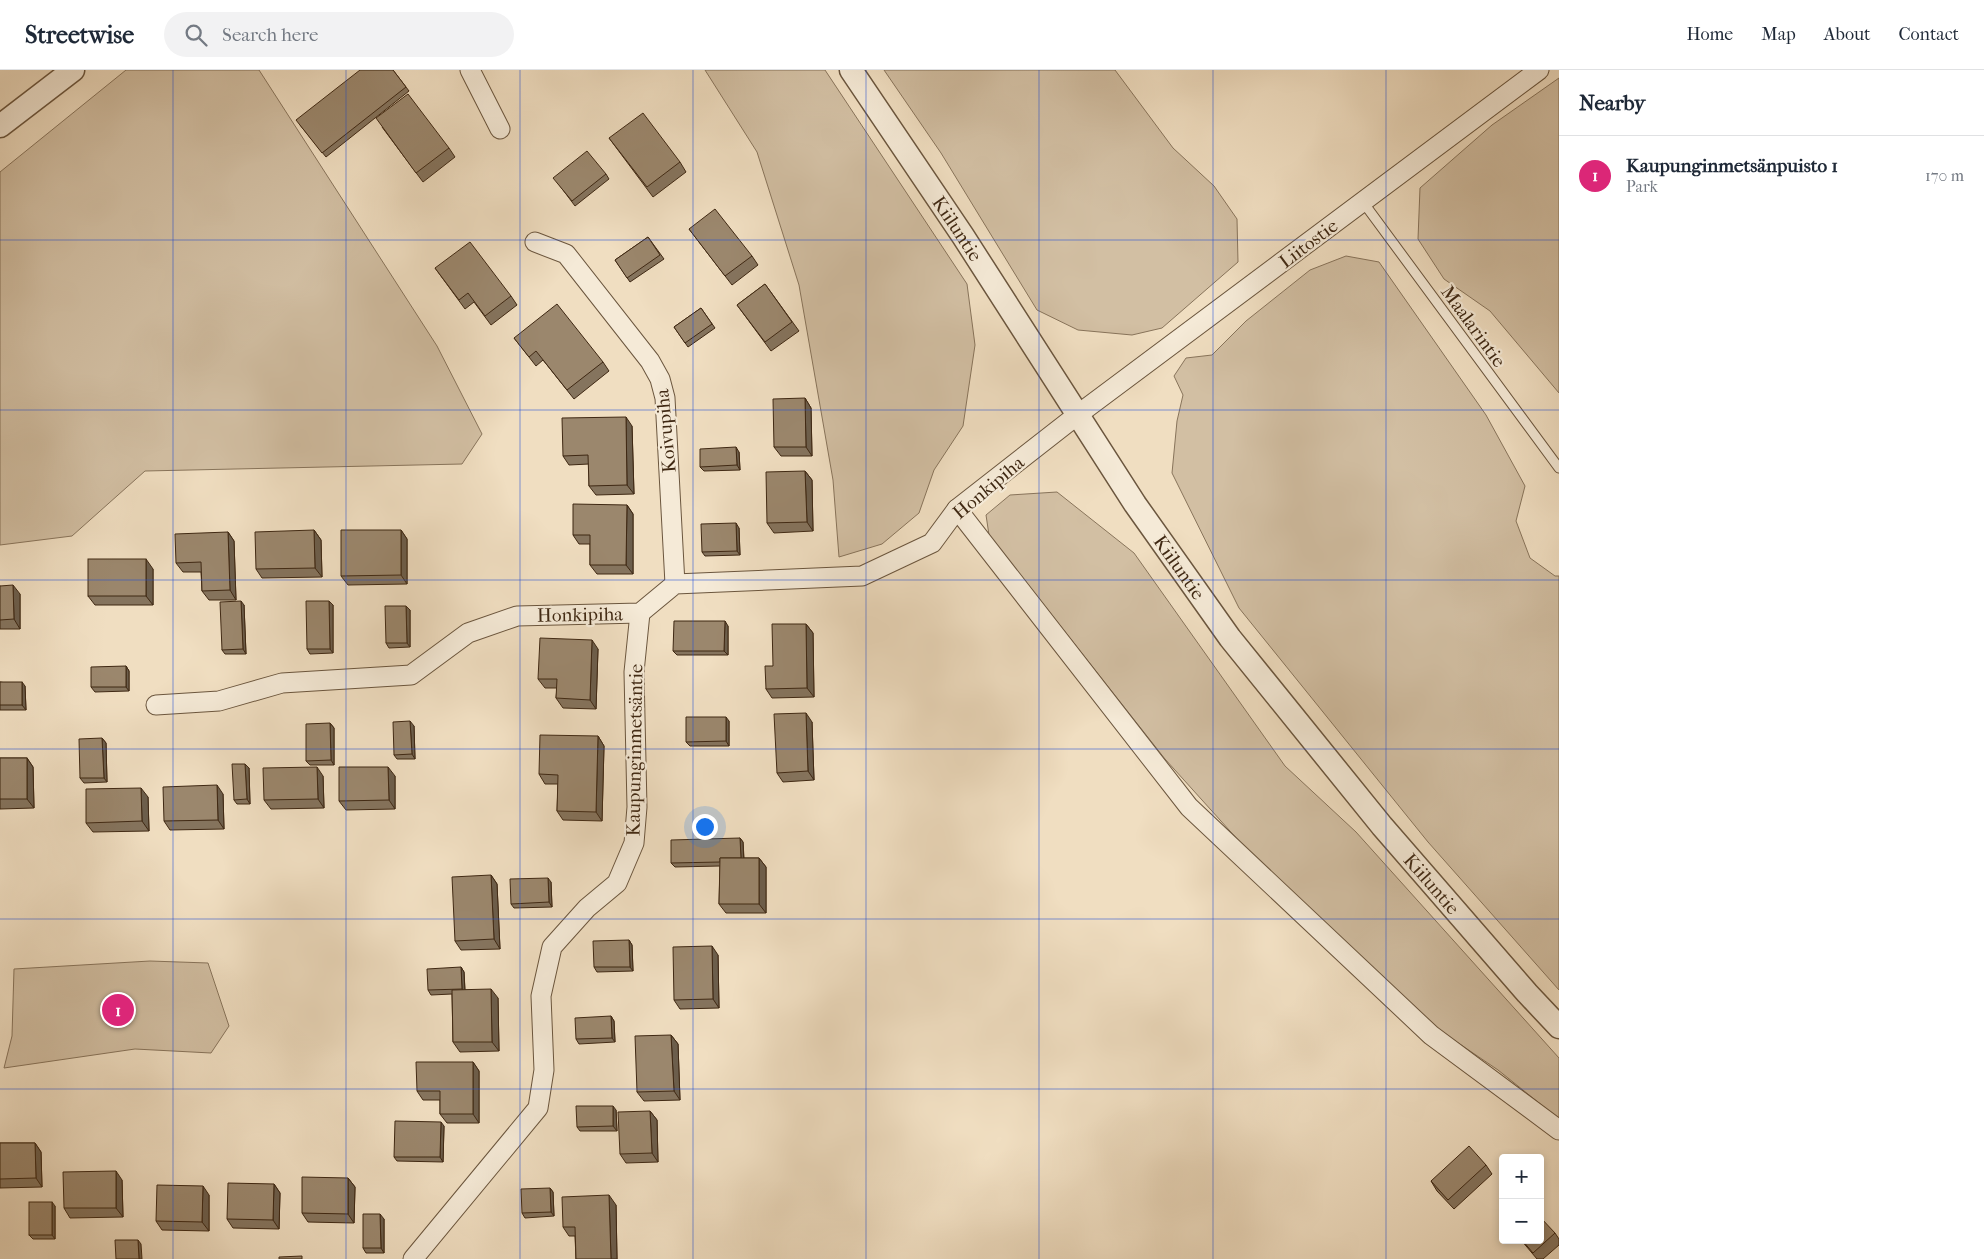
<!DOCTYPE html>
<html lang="en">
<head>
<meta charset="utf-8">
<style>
  :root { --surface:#fff; --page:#f2f2f3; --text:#1f2937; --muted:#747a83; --line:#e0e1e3; --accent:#db2777 }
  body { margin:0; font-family:"IM FELL French Canon",serif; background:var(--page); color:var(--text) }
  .controls { position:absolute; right:15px; bottom:15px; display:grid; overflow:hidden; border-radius:5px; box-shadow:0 2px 8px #0003 }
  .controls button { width:45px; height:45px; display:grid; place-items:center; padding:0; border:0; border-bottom:1px solid var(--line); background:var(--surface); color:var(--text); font:25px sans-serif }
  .you { position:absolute; left:704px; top:756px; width:18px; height:18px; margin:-12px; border:4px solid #fff; border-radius:50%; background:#1a73e8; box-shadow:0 0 0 8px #1a73e833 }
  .badge { display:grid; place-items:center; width:32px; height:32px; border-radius:50%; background:var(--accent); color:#fff; font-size:16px; font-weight:700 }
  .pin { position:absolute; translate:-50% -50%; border:2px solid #fff; box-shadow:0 1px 5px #0006 }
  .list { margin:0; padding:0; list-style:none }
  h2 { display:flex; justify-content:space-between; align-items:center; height:65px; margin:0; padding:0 20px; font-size:21px }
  h2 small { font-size:16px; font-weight:400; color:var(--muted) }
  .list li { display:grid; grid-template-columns:32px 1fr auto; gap:15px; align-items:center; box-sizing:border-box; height:80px; padding:0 20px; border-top:1px solid var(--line) }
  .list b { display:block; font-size:19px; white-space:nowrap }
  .list p { margin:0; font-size:16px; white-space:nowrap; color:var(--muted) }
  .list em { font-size:16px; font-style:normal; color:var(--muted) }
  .icon { flex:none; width:28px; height:28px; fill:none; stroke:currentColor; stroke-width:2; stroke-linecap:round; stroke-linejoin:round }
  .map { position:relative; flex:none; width:1559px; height:1189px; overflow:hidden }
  header { display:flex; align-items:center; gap:30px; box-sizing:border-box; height:70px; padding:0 25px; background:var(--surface); border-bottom:1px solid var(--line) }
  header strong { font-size:24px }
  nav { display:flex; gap:28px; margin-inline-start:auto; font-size:18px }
  .search { width:350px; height:45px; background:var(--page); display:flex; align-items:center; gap:12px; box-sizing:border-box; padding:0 18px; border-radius:28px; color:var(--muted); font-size:19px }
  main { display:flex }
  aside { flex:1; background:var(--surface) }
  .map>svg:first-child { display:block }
  .green { fill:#d2bfa3; stroke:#88745b }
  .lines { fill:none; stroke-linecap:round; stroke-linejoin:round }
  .service-casing { stroke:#6b563e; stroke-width:11 }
  .minor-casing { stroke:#6b563e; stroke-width:21 }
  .tertiary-casing { stroke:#6b563e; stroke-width:25 }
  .service { stroke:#f5ead7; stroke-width:9 }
  .minor { stroke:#f5ead7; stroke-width:19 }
  .tertiary { stroke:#f5ead7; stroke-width:22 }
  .wall { fill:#85745e; stroke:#3f2813 }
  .shaded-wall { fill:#6c5e4c; stroke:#3f2813 }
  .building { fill:#9b876d; stroke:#3f2813 }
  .grid { fill:none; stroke:#1d4ed8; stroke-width:1; stroke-opacity:0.55 }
  .labels { text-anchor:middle; stroke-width:4.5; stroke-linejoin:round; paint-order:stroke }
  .street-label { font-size:19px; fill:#3f2813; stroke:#f5ead7 }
</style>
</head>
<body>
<header>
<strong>Streetwise</strong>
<div class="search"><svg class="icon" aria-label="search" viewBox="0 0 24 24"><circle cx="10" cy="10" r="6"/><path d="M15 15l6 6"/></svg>Search here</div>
<nav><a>Home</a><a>Map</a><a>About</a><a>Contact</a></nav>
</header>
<main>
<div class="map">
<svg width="1559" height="1189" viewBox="0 0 1559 1189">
  <rect width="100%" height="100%" fill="#f0dec1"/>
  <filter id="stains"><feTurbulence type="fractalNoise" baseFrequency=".004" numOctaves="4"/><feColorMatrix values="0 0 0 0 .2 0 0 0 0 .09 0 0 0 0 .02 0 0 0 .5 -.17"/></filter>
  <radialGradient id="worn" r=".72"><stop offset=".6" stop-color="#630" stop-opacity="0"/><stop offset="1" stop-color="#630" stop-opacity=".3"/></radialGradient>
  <g class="green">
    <path d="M126,0h133l178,276 45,88 -20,30 -317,7 -73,65 -72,9v-373z"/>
    <path d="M705,0h120l142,214 8,61 -12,81 -29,44 -15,43 -37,31 -43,13 -6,-77 -34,-195 -42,-133z"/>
    <path d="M884,0h231l58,78 41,38 23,33 1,43 -76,66 -30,7 -54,-5 -41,-20 -96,-157z"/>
    <path d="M1559,8v315l-69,-82 -46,-32 -26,-40 2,-51 72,-63z"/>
    <path d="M1346,186l33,6 107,153 39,71 -9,35 14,37 25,18h4v414l-131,-148 -189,-234 -67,-135 5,-52 6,-26 -9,-19 12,-18 26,-3 34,-34 64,-51z"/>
    <path d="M1057,422l77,61 151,213 71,66 203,226v61l-61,-49 -56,-38 -194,-181 -83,-92 -176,-224 -3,-20 24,-20z"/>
    <path d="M150,891l58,2 21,63 -18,27 -76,-4 -131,19 8,-32 2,-67z"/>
  </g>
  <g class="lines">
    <defs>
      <path id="service" d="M1363,132l196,266"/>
      <g id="minor">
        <path d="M470,0l30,59"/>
        <path d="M535,172l31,12 84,107 10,18 5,19 10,186"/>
        <path d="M957,439l232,298 242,228 128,95"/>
        <path d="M156,635l63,-4 63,-18 129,-8 57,-42 49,-17 123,-3 35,-29 187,-8 70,-33 25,-34 119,-93 463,-346"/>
        <path d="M413,1189l125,-151 6,-38 -3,-74 11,-49 35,-39 30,-25 17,-40 3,-36 -3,-135 6,-59"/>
      </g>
      <g id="tertiary">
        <path id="s1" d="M851,0l112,166 172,268 95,134 152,188 145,167 32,34"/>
        <path d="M0,56l73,-56"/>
      </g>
    </defs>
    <use href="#service" class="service-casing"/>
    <use href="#minor" class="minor-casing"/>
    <use href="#tertiary" class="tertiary-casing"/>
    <use href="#service" class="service"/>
    <use href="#minor" class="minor"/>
    <use href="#tertiary" class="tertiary"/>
  </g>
  <g class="wall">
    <path d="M393,0l16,21 -83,66 -26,-32z"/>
    <path d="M382,57l67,21 6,9 -32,25z"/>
    <path d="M609,68l71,24 6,10 -33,25z"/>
    <path d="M606,104l3,5 -34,27 -18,-24z"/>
    <path d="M689,159l63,27 6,9 -26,20z"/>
    <path d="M648,167l16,22 -34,23 -15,-22z"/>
    <path d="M435,198l76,28 6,9 -26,20 -17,-23 -9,7z"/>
    <path d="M765,214l34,47 -28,20 -34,-46z"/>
    <path d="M701,238l14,20 -27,19 -14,-20z"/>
    <path d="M514,268l89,24 6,9 -35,28 -31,-39 -7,6z"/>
    <path d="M805,328l6,10 1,48h-31l-7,-9z"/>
    <path d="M632,356l2,68 -38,1 -7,-9v-22l-20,1 -6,-9z"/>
    <path d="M739,382l1,18 -36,1 -4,-4z"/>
    <path d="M805,401l7,9 1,51 -39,2 -7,-10z"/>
    <path d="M627,435l6,9v60h-36l-7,-9v-21h-11l-6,-9z"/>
    <path d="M739,458l1,27 -35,1 -3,-4z"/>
    <path d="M314,460l7,10 1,37 -60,1 -6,-9z"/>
    <path d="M401,460l6,9v45l-59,1 -7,-9z"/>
    <path d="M228,462l6,9 2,59h-27l-7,-9 -1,-19h-18l-7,-9z"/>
    <path d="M153,499v36h-58l-7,-9z"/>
    <path d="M0,516l20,8v35h-20z"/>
    <path d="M244,535l2,49h-21l-3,-4z"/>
    <path d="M333,535v48l-23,1 -3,-5z"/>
    <path d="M406,536l4,4v37l-21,1 -3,-5z"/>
    <path d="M806,554l7,9 1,64 -42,1 -6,-9 7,-23z"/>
    <path d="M728,556v29h-51l-4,-4z"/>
    <path d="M598,579l-2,60 -33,-1 -7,-10 1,-10h-12l-7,-9z"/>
    <path d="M126,596l3,5v20l-34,1 -4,-5z"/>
    <path d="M0,612l25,4 1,24h-26z"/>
    <path d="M729,651v25h-39l-4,-4z"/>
    <path d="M812,652l2,58 -31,2 -6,-9z"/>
    <path d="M330,653l4,5v37h-24l-4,-4z"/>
    <path d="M414,656l1,33h-18l-3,-4z"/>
    <path d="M598,666l6,10 -2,75 -39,-1 -6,-9 1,-27h-13l-6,-10z"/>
    <path d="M102,668l4,5 1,39 -23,1 -4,-5z"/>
    <path d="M0,688h27l6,9 1,41 -34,1z"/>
    <path d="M249,698l1,36h-13l-3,-4z"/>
    <path d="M323,706l1,32 -53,1 -7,-9z"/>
    <path d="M395,706v33l-49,1 -7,-9z"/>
    <path d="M223,724l1,35 -54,1 -6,-9z"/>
    <path d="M148,727l1,34 -56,1 -7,-9z"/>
    <path d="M740,768l3,4 1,16h15l7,9v46h-40l-7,-9 1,-38 -45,1 -4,-4z"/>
    <path d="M491,805l6,9 3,65 -39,1 -6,-9z"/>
    <path d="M551,812l1,25 -38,1 -3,-4z"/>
    <path d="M629,870l3,5 1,26 -36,1 -3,-5z"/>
    <path d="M718,885l1,53 -39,1 -6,-9z"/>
    <path d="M461,897l3,5 1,18 33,8 1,53 -39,1 -7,-10 -1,-48 -21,1 -3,-5z"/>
    <path d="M611,946l3,5 1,21 -36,2 -3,-5z"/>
    <path d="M671,965l7,9 2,56 -36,1 -7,-9z"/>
    <path d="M473,992l6,9v52h-32l-7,-9v-14h-17l-6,-9z"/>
    <path d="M616,1040l1,21h-37l-3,-4z"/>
    <path d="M650,1041l7,9 1,42 -32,1 -6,-9z"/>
    <path d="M444,1056l-1,36 -46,-1 -3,-4z"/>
    <path d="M0,1073h35l6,9 1,35 -42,1z"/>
    <path d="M1486,1095l6,9 -38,35 -17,-18 -6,-10z"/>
    <path d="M348,1108l7,9 -1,36 -46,-1 -6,-9z"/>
    <path d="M122,1110l1,37 -53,1 -6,-10z"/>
    <path d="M274,1114l6,9 -1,36 -46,-1 -6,-9z"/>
    <path d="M550,1118l3,4 1,24 -29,2 -3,-5z"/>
    <path d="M209,1125v36l-47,-1 -6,-9z"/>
    <path d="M616,1135l1,54h-41l-1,-23h-6l-6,-9z"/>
    <path d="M55,1136v33h-22l-4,-4z"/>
    <path d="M384,1149v34h-18l-3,-5z"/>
    <path d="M1555,1163l4,6v6l-16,14h-6l-16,-19h19z"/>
  </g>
  <g class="shaded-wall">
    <path d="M805,328l6,10 1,48 -6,-9z"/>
    <path d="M626,347l6,9 2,68 -7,-9z"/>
    <path d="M736,377l3,5 1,18 -3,-5z"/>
    <path d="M805,401l7,9 1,51 -6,-9z"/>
    <path d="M627,435l6,9v60l-7,-9z"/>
    <path d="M736,453l3,5 1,27 -3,-4z"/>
    <path d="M314,460l7,10 1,37 -7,-9z"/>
    <path d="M401,460l6,9v45l-6,-9z"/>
    <path d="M228,462l6,9 2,59 -6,-10z"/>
    <path d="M146,489l7,10v36l-7,-9z"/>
    <path d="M13,515l7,9v35l-6,-10z"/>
    <path d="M241,531l3,4 2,49 -3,-5z"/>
    <path d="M329,531l4,4v48l-3,-4z"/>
    <path d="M406,536l4,4v37l-3,-4z"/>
    <path d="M725,551l3,5v29l-4,-4z"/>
    <path d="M806,554l7,9 1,64 -7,-9z"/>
    <path d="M592,570l6,9 -2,60 -6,-9z"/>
    <path d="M126,596l3,5v20l-3,-4z"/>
    <path d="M22,612l3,4 1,24 -4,-5z"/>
    <path d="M806,643l6,9 2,58 -6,-9z"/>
    <path d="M726,647l3,4v25l-3,-5z"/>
    <path d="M410,651l4,5 1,33 -3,-5z"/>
    <path d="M330,653l4,5v37l-3,-5z"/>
    <path d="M598,666l6,10 -2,75 -6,-9z"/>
    <path d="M102,668l4,5 1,39 -3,-4z"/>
    <path d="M27,688l6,9 1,41 -7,-9z"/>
    <path d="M245,694l4,4 1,36 -3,-5z"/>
    <path d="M317,697l6,9 1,32 -6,-9z"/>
    <path d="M388,697l7,9v33l-6,-9z"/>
    <path d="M217,715l6,9 1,35 -6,-9z"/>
    <path d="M141,718l7,9 1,34 -7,-10z"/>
    <path d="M740,768l3,4 1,24 -3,-5z"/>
    <path d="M759,788l7,9v46l-7,-9z"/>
    <path d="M491,805l6,9 3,65 -6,-10z"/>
    <path d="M548,808l3,4 1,25 -3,-5z"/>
    <path d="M629,870l3,5 1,26 -3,-4z"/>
    <path d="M712,876l6,9 1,53 -6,-9z"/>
    <path d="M461,897l3,5 1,21 -3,-4z"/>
    <path d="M491,919l7,9 1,53 -7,-9z"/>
    <path d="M611,946l3,5 1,21 -3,-4z"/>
    <path d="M671,965l7,9 2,56 -6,-9z"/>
    <path d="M473,992l6,9v52l-6,-9z"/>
    <path d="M613,1036l3,4 1,21 -4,-5z"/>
    <path d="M650,1041l7,9 1,42 -6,-9z"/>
    <path d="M441,1052l3,4 -1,36 -3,-5z"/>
    <path d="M35,1073l6,9 1,35 -6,-9z"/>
    <path d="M116,1101l6,9 1,37 -7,-9z"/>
    <path d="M348,1108l7,9 -1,36 -6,-9z"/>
    <path d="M274,1114l6,9 -1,36 -6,-9z"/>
    <path d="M203,1116l6,9v36l-7,-9z"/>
    <path d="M550,1118l3,4 1,24 -3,-4z"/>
    <path d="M609,1125l7,10 1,54h-6z"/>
    <path d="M52,1132l3,4v33l-3,-4z"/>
    <path d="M380,1144l4,5v34l-3,-5z"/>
    <path d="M138,1170l3,4 1,15h-3z"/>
  </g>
  <g class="building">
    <path d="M360,0h33l13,17 -84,66 -26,-33z"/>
    <path d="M408,24l41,54 -33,25 -40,-55z"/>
    <path d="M643,43l37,49 -33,25 -38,-49z"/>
    <path d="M587,81l19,23 -34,27 -19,-23z"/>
    <path d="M715,139l37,47 -27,20 -36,-47z"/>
    <path d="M648,167l12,18 -33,23 -12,-18z"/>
    <path d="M470,172l41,54 -26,20 -17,-23 -9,7 -24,-32z"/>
    <path d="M765,214l27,38 -27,20 -28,-37z"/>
    <path d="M557,234l46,58 -36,28 -31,-39 -7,6 -15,-19z"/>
    <path d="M701,238l11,16 -27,19 -11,-16z"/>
    <path d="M805,328l1,49h-32l-1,-48z"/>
    <path d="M626,347l1,68 -38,1 -1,-31 -25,1 -1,-38z"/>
    <path d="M736,377l1,18 -37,2v-18z"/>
    <path d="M805,401l2,51 -40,1 -1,-51z"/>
    <path d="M573,434l54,1 -1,60h-36v-30h-17z"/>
    <path d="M736,453l1,28 -35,1 -1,-28z"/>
    <path d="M314,460l1,38 -59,1 -1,-37z"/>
    <path d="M341,460h60v45l-60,1z"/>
    <path d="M228,462l2,58 -28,1 -1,-29 -25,1 -1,-29z"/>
    <rect x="88" y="489" width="58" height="37"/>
    <path d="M13,515l1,34 -14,1v-34z"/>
    <path d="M241,531l2,48 -21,1 -2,-48z"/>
    <path d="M306,531h23l1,48h-23z"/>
    <path d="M385,536h21l1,37h-21z"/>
    <path d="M674,551h51l-1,30h-51z"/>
    <path d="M772,554h34l1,64 -41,1 -1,-23h8z"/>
    <path d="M540,568l52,2 -2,60 -34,-2 1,-19h-19z"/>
    <path d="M126,596v21h-35v-20z"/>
    <rect x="0" y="612" width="22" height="23"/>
    <path d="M806,643l2,58 -31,2 -3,-59z"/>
    <path d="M686,647h40v24l-40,1z"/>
    <path d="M410,651l2,33 -18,1 -1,-33z"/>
    <path d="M330,653l1,37 -25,1v-37z"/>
    <path d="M540,665l58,1 -2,76 -39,-1 1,-36 -19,-1z"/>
    <path d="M102,668l2,40h-24l-1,-39z"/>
    <rect x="0" y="688" width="27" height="41"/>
    <path d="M232,694h13l2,35 -13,1z"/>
    <path d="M317,697l1,32 -54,1 -1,-32z"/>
    <path d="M339,697h49l1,33 -50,1z"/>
    <path d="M217,715l1,35 -54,1 -1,-34z"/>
    <path d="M141,718l1,33 -56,2v-34z"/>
    <path d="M740,768l1,20h-21v4l-49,1v-23z"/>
    <path d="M720,788h39v46h-40z"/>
    <path d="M491,805l3,64 -39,2 -3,-64z"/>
    <path d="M548,808l1,24 -38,2 -1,-25z"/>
    <path d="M629,870l1,27h-36l-1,-26z"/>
    <path d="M712,876l1,53 -39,1 -1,-53z"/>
    <path d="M461,897l1,22 -34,1 -1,-21z"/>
    <path d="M491,919l1,53h-39l-1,-52z"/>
    <path d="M611,946l1,22 -36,1 -1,-21z"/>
    <path d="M671,965l3,56 -37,1 -2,-56z"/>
    <path d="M416,992h57v52h-33v-23h-23z"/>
    <path d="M576,1036h37v20l-36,1z"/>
    <path d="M650,1041l2,42 -32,1 -2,-42z"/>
    <path d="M395,1051l46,1 -1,35h-46z"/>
    <path d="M0,1073h35l1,35 -36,1z"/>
    <path d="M1469,1076l17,19 -38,35 -17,-19z"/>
    <path d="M116,1101v37h-52l-1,-36z"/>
    <path d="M302,1107l46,1v36l-46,-1z"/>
    <path d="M228,1113l46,1 -1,36 -46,-1z"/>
    <path d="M157,1115l46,1 -1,36 -46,-1z"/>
    <path d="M550,1118l1,24 -29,1 -1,-24z"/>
    <path d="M609,1125l2,64h-35l-1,-32h-12l-1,-30z"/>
    <rect x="29" y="1132" width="23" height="33"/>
    <path d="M363,1144h17l1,34h-18z"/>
    <path d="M1540,1147l15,16 -22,20 -11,-13h18z"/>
    <path d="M115,1170h23l1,19h-23z"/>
    <path d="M302,1186v3h-23v-2z"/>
  </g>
  <path class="grid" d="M173,0v1189M346,0v1189M520,0v1189M693,0v1189M866,0v1189M1039,0v1189M1213,0v1189M1386,0v1189M0,170h1559M0,340h1559M0,510h1559M0,679h1559M0,849h1559M0,1019h1559"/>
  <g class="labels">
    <g class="street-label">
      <text dy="7" stroke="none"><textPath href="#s1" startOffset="191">Kiiluntie</textPath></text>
      <text transform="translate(1308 173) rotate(-37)" y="7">Liitostie</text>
      <text transform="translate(1474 256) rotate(54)" y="7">Maalarintie</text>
      <text transform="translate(665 361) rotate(-95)" y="7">Koivupiha</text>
      <text transform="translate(988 417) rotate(-40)" y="7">Honkipiha</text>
      <text dy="7" stroke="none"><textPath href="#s1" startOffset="596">Kiiluntie</textPath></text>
      <text transform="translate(580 544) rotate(-1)" y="7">Honkipiha</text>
      <text transform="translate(634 680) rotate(-89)" y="7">Kaupunginmetsäntie</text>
      <text dy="7" stroke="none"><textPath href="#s1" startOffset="1001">Kiiluntie</textPath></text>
    </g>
  </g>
  <rect width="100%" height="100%" filter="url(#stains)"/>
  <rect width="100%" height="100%" fill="url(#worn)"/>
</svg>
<div class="controls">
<button>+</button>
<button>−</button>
</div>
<div class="you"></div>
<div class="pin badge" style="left:118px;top:940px">1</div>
</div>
<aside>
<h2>Nearby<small></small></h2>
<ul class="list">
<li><span class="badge">1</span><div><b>Kaupunginmetsänpuisto 1</b><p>Park</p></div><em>170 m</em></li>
</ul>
</aside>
</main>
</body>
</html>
